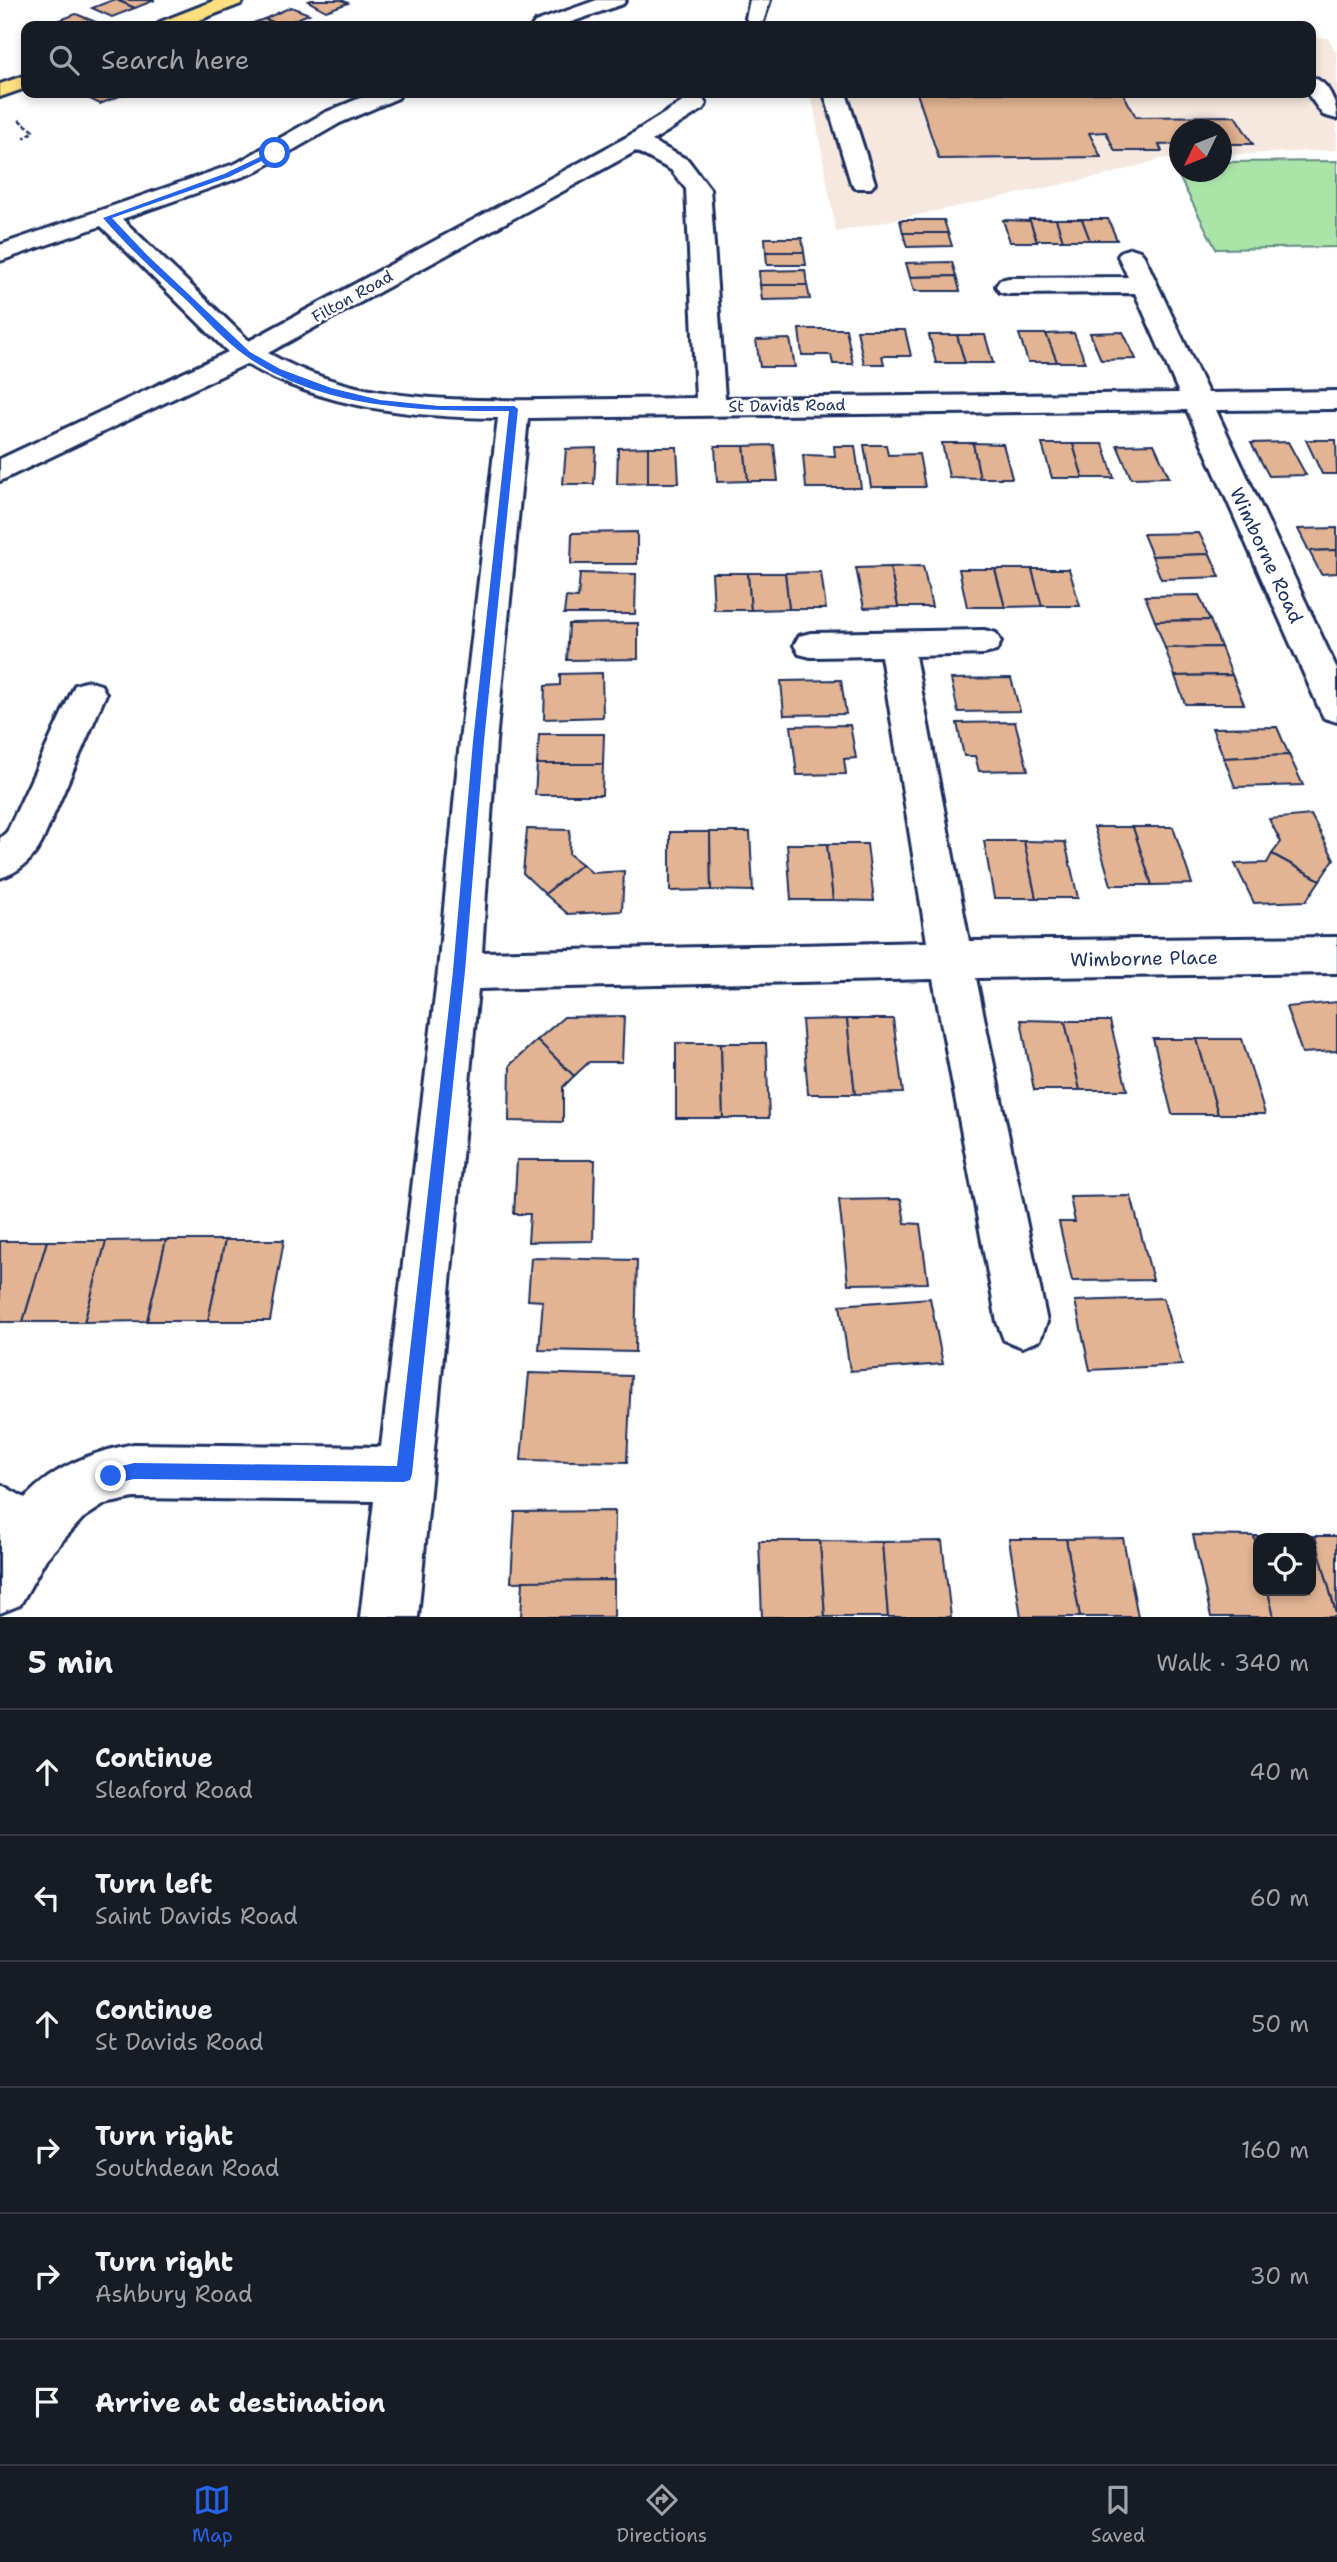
<!DOCTYPE html>
<html lang="en">
<head>
<meta charset="utf-8">
<style>
  :root { --surface:#171b24; --page:#242831; --text:#f1f3f6; --muted:#9ea1a6; --line:#363941; --accent:#2563eb }
  body { margin:0; font-family:"Shantell Sans",sans-serif; background:var(--page); color:var(--text) }
  .controls { position:absolute; right:21px; bottom:21px; display:grid; overflow:hidden; border-radius:14px; box-shadow:0 4px 10px #0003 }
  .controls button { width:63px; height:63px; display:grid; place-items:center; padding:0; border:0; border-bottom:2px solid var(--line); background:var(--surface); color:var(--text); font:35px sans-serif }
  .compass { position:absolute; left:1169px; top:119px; width:63px; height:63px; border-radius:50%; background:var(--surface); box-shadow:0 4px 10px #0003; rotate:227deg }
  .stop { position:absolute; width:21px; height:21px; margin:-16px; border:5px solid #2563eb; border-radius:50%; background:#fff }
  .stop.end { background:#2563eb; border-color:#fff; box-shadow:0 2px 7px #0008 }
  .list { margin:0; padding:0; list-style:none }
  h2 { display:flex; justify-content:space-between; align-items:center; height:91px; margin:0; padding:0 28px; font-size:30px }
  h2 small { font-size:23px; font-weight:400; color:var(--muted) }
  .list li { display:grid; grid-template-columns:46px 1fr auto; gap:21px; align-items:center; box-sizing:border-box; height:126px; padding:0 28px; border-top:2px solid var(--line) }
  .list b { display:block; font-size:26px; white-space:nowrap }
  .list p { margin:0; font-size:23px; white-space:nowrap; color:var(--muted) }
  .list em { font-size:23px; font-style:normal; color:var(--muted) }
  .icon { flex:none; width:38px; height:38px; fill:none; stroke:currentColor; stroke-width:2; stroke-linecap:round; stroke-linejoin:round }
  .map { position:relative; flex:none; width:1337px; height:1617px; overflow:hidden }
  .search { position:absolute; background:var(--surface); box-shadow:0 4px 10px #0003; left:21px; right:21px; top:21px; height:77px; display:flex; align-items:center; gap:18px; box-sizing:border-box; padding:0 24px; border-radius:14px; color:var(--muted); font-size:26px }
  .sheet { height:847px; background:var(--surface) }
  nav { display:flex; justify-content:space-around; align-items:center; box-sizing:border-box; height:98px; border-top:2px solid var(--line); background:var(--surface); font-size:19px; color:var(--muted) }
  nav a { display:grid; justify-items:center; gap:4px }
  nav .on { color:var(--accent) }
  .map>svg:first-child { display:block }
  .built { fill:#f6e8df }
  .green { fill:#abe4a9; stroke:#638a84; stroke-width:2 }
  .building { fill:#e2b493; stroke:#1b2f5e; stroke-width:2 }
  .lines { fill:none; stroke-linecap:round; stroke-linejoin:round }
  .minor-casing { stroke:#1b2f5e; stroke-width:6 }
  .major-casing { stroke:#1b2f5e; stroke-width:6 }
  .path { stroke:#1b2f5e; stroke-width:2.5; stroke-dasharray:4.5 2.5; stroke-linecap:butt }
  .minor { fill:#fff; fill-rule:evenodd }
  .major { fill:#fde080; fill-rule:evenodd }
  .route { fill:#2563eb }
  .labels { text-anchor:middle; stroke-width:5; stroke-linejoin:round; paint-order:stroke }
  .far-street-label { font-size:16px; fill:#1b2f5e; stroke:#fff }
  .street-label { font-size:19px; fill:#1b2f5e; stroke:#fff }
</style>
</head>
<body>
<div class="map">
<svg width="1337" height="1617" viewBox="0 0 1337 1617">
  <rect width="100%" height="100%" fill="#fff"/>
  <filter id="ink" filterUnits="userSpaceOnUse"><feTurbulence type="fractalNoise" baseFrequency=".0143" numOctaves="2"/><feDisplacementMap in="SourceGraphic" scale="14" xChannelSelector="R" yChannelSelector="G"/><feConvolveMatrix kernelMatrix="1 2 1 2 8 2 1 2 1" color-interpolation-filters="sRGB"/></filter>
  <g filter="url(#ink)">
    <path class="built" d="M1311,37l17,1 9,16v96l-115,5v-25h-42l-1,28 -18,1 -54,16 -271,57 -25,-139h500z"/>
    <path class="green" d="M1337,161v86l-121,2 -44,-86h7l1,9h42v-10z"/>
    <g class="building">
      <path d="M113,0h4l18,8 -23,9 -20,-9z"/>
      <path d="M117,0h38l-20,8z"/>
      <path d="M312,0h30l6,3 -22,8 -18,-10z"/>
      <path d="M291,7l18,7 -27,11 -18,-6z"/>
      <path d="M76,14l22,9 -9,3h-29l-8,-3z"/>
      <path d="M264,19l18,6 -37,1z"/>
      <path d="M78,93h49l-27,11z"/>
      <path d="M917,93h206l13,24 99,-1 18,28h-31v-14h-42v14l-21,1 3,6h-47l-9,-19 -17,1 12,24 -162,2z"/>
      <path d="M1029,219h27l7,21h-26z"/>
      <path d="M1056,219h26l8,21h-27z"/>
      <path d="M1082,219h26l9,21h-27z"/>
      <path d="M900,220h44l4,13h-45z"/>
      <path d="M1003,220l27,1 7,21h-27z"/>
      <path d="M903,233h45l4,13 -45,1z"/>
      <path d="M765,238h37l2,14h-38z"/>
      <path d="M766,252h38l2,13h-39z"/>
      <path d="M952,262l4,14 -46,1 -4,-14z"/>
      <path d="M805,270l2,15h-47l-1,-14z"/>
      <path d="M956,276l4,15h-46l-4,-14z"/>
      <path d="M760,285h47l3,14 -48,1z"/>
      <path d="M799,329h47l7,35h-20l-2,-9h-29z"/>
      <path d="M857,330h48l6,26h-29l2,8h-20z"/>
      <path d="M1123,332l13,27 -35,1 -11,-27z"/>
      <path d="M1074,333l11,29h-28l-11,-28z"/>
      <path d="M1019,334h27l11,28h-29z"/>
      <path d="M929,335h28l8,28h-29z"/>
      <path d="M957,335h28l8,28h-28z"/>
      <path d="M790,339l5,28h-35l-4,-27z"/>
      <path d="M1306,440h30l1,34h-15z"/>
      <path d="M1288,442l18,33 -37,1 -18,-33z"/>
      <path d="M942,443h31l7,35 -31,-1z"/>
      <path d="M973,443l30,1 9,34h-32z"/>
      <path d="M1042,444h31l10,34h-31z"/>
      <path d="M1073,444h30l11,34h-31z"/>
      <path d="M1154,444l15,33 -38,1 -14,-33z"/>
      <path d="M774,445l4,36h-30l-4,-35z"/>
      <path d="M864,445h22l2,10 31,-1 6,33h-54z"/>
      <path d="M715,446h29l4,35 -31,1z"/>
      <path d="M834,446h21l6,42h-55l-3,-33 32,1z"/>
      <path d="M648,447v36l-31,1 1,-36z"/>
      <path d="M648,447h29l2,36h-31z"/>
      <path d="M596,448l-2,36h-31l3,-35z"/>
      <path d="M1337,528v22l-28,1 -11,-22z"/>
      <path d="M637,532v32h-66l1,-31z"/>
      <path d="M1199,533l11,21 -58,2 -9,-22z"/>
      <path d="M1337,550v23l-16,1 -12,-23z"/>
      <path d="M1210,554l10,23 -59,2 -9,-23z"/>
      <path d="M923,566l9,41h-34l-8,-40z"/>
      <path d="M890,567l8,40 -34,1 -8,-40z"/>
      <path d="M959,569h36l10,38h-38z"/>
      <path d="M995,569h37l10,37 -37,1z"/>
      <path d="M1032,569h37l11,37h-38z"/>
      <path d="M821,572l5,37h-37l-4,-36z"/>
      <path d="M580,573l56,1 -1,40h-71l2,-17 12,1z"/>
      <path d="M712,573h36l3,37h-37z"/>
      <path d="M748,573h37l4,36 -38,1z"/>
      <path d="M1199,595l11,25 -55,1 -10,-25z"/>
      <path d="M1210,620l11,27 -56,1 -10,-27z"/>
      <path d="M638,623v36l-71,1 2,-36z"/>
      <path d="M1221,647l11,28 -57,1 -10,-28z"/>
      <path d="M602,673l1,44 -59,2 1,-33 15,-1v-11z"/>
      <path d="M1232,675l12,29h-59l-10,-28z"/>
      <path d="M1011,678l9,33 -62,1 -7,-33z"/>
      <path d="M841,680l5,34 -62,1 -3,-34z"/>
      <path d="M1015,722l13,48 -49,1 -4,-15h-11l-7,-33z"/>
      <path d="M850,725l6,33 -12,1 2,15 -49,1 -6,-49z"/>
      <path d="M1277,727l12,28 -65,3 -12,-30z"/>
      <path d="M539,734h65l-1,30h-66z"/>
      <path d="M1289,755l14,30 -68,2 -11,-29z"/>
      <path d="M537,764h66l-1,31h-67z"/>
      <path d="M1311,815l23,44 -14,21 -48,-26 9,-12 -12,-23z"/>
      <path d="M1094,827h39l19,58h-41z"/>
      <path d="M1133,827h40l19,57 -40,1z"/>
      <path d="M527,829l43,1 -1,24 13,10 -37,30 -22,-21z"/>
      <path d="M670,832h40l1,58 -41,1z"/>
      <path d="M710,832h40l3,59 -42,-1z"/>
      <path d="M984,841h40l12,57h-42z"/>
      <path d="M1024,841l41,1 13,56h-42z"/>
      <path d="M787,844h40l6,56h-42z"/>
      <path d="M827,844h40l7,57 -41,-1z"/>
      <path d="M1272,854l48,26 -14,21 -52,2 -19,-39 32,-1z"/>
      <path d="M582,864l10,9 32,-2 -2,40 -54,3 -23,-20z"/>
      <path d="M1337,1002v49l-35,2 -16,-46z"/>
      <path d="M624,1016l-2,46h-33l-15,14 -37,-36 27,-23z"/>
      <path d="M847,1019l8,75h-47l-6,-74z"/>
      <path d="M847,1019h46l10,74 -48,1z"/>
      <path d="M1021,1020l44,1 15,69h-46z"/>
      <path d="M1065,1021h45l17,69h-47z"/>
      <path d="M1153,1039h44l21,75h-46z"/>
      <path d="M1197,1039h45l23,75h-47z"/>
      <path d="M537,1040l37,36 -11,11v35l-54,-1 1,-56z"/>
      <path d="M676,1043h45l2,75h-47z"/>
      <path d="M721,1043h45l3,75h-46z"/>
      <path d="M517,1160h78l-2,81 -65,1 2,-28h-16z"/>
      <path d="M1131,1196l22,84 -81,1 -13,-59h16l-5,-25z"/>
      <path d="M901,1199l4,24 15,1 8,59 -80,1 -9,-84z"/>
      <path d="M166,1240l-19,81 -63,1 22,-81z"/>
      <path d="M166,1240h59l-17,81h-61z"/>
      <path d="M225,1240h59l-14,81h-62z"/>
      <path d="M0,1241h47l-24,81h-23z"/>
      <path d="M47,1241h59l-22,81h-61z"/>
      <path d="M531,1258l106,2 -2,92 -96,-2 4,-49 -15,-1z"/>
      <path d="M930,1298l13,66 -93,7 -10,-66z"/>
      <path d="M1163,1298l19,67 -92,5 -15,-69z"/>
      <path d="M529,1373l102,3 -4,86 -106,-2z"/>
      <path d="M615,1511l-1,69 -103,2 4,-70z"/>
      <path d="M1193,1535l61,1 4,16v39h10l6,26h-63z"/>
      <path d="M1254,1536h61l22,81h-63l-6,-26h43v-53h-53v14z"/>
      <path d="M1315,1536h22v81z"/>
      <path d="M1123,1538l15,79h-58l-14,-78z"/>
      <path d="M1009,1539h57l14,78h-59z"/>
      <path d="M759,1541h61l5,76h-63z"/>
      <path d="M820,1541l62,1 6,75h-63z"/>
      <path d="M942,1541l9,76h-63l-6,-75z"/>
      <path d="M614,1580v37h-93l2,-36z"/>
    </g>
    <g class="lines">
      <defs>
        <g id="minor">
          <path d="M597,0h29l-3,4 -63,22h-28l3,-4z"/>
          <path d="M750,0h20l-7,22h-14l-3,-4z"/>
          <path d="M1311,77c17,4 26,25 26,42l-14,-4 -16,-22h4z"/>
          <path d="M372,93h29l-3,5 -58,25 -87,50 -131,46 127,122 378,-204 60,-38h16l3,5 -3,5 -51,32 36,19 22,29 15,209 454,-5 -44,-100 -126,1 -9,-2 -4,-6 4,-6 9,-2 119,-1 -10,-21 4,-5 9,-3 9,3 4,5 64,137 129,-2v18l-121,1 121,259v53l-13,-4 -5,-10 -132,-298 -659,8 -32,323 -14,211 445,-10 -46,-286 -70,1 -12,-3 -5,-9 5,-9 12,-3 173,-3 12,3 5,9 -5,9 -12,3 -69,2 54,285 368,-4v36l-361,5 71,344 -7,18 -18,7 -18,-7 -7,-18 -64,-343 -455,10 -60,628h-58l14,-116 -240,-3 -29,6 -23,15 -36,40 -26,46 -20,8v-129l25,14c29,-32 68,-46 109,-54l247,3 57,-476 22,-230 38,-323c-87,-1 -174,-10 -252,-54l-246,117v-22l228,-107 -127,-126 -101,35v-16l237,-82 87,-50zM636,151l35,19 15,19 10,209c-51,1 -103,1 -154,2 -95,1 -189,1 -274,-47z"/>
          <path d="M824,93h22l29,90 -4,5h-16l-4,-5z"/>
          <path d="M88,681l13,4 5,9 -64,148c-9,18 -23,30 -42,36v-40l7,-6 68,-147z"/>
        </g>
        <g id="major">
          <path d="M216,0h28l-3,4 -57,22h-27l3,-4z"/>
          <path d="M26,75v13l-26,9v-13z"/>
        </g>
      </defs>
      <use href="#minor" class="minor-casing"/>
      <use href="#major" class="major-casing"/>
      <path class="path" d="M19,120l15,11 -10,7"/>
      <use href="#minor" class="minor"/>
      <use href="#major" class="major"/>
    </g>
  </g>
  <path class="route" d="M272,151l6,2 -49,24 -117,41 35,37 103,97 30,17 51,19 49,12 59,6h75l4,3 -34,332 -19,230 -53,503 -2,6 -6,2 -270,-3 -23,5 -6,-3 -2,-5 2,-6 29,-7 263,3 56,-495 20,-230 36,-330c-88,0 -188,-2 -263,-55 -23,-16 -43,-40 -63,-59 -28,-25 -56,-51 -80,-79l121,-44z"/>
  <g class="labels">
    <g class="far-street-label">
      <text transform="translate(352 296) rotate(-29)" y="6">Filton Road</text>
      <text transform="translate(787 405) rotate(-1)" y="6">St Davids Road</text>
    </g>
    <g class="street-label">
      <text transform="translate(1267 555) rotate(65)" y="7">Wimborne Road</text>
      <text transform="translate(1144 958) rotate(-1)" y="7">Wimborne Place</text>
    </g>
  </g>
</svg>
<div class="controls">
<button><svg class="icon" aria-label="locate" viewBox="0 0 24 24"><circle cx="12" cy="12" r="6"/><path d="M12 2v4M12 18v4M2 12h4M18 12h4"/></svg></button>
</div>
<svg class="compass" viewBox="-18 -18 36 36"><path d="M0-13l5 13h-10z" fill="#e53935"/><path d="M0 13l5-13h-10z" fill="#9ea1a6"/></svg>
<div class="stop" style="left:275px;top:153px"></div>
<div class="stop end" style="left:111px;top:1476px"></div>
<div class="search"><svg class="icon" aria-label="search" viewBox="0 0 24 24"><circle cx="10" cy="10" r="6"/><path d="M15 15l6 6"/></svg>Search here</div>
</div>
<section class="sheet">
<h2>5 min<small>Walk · 340 m</small></h2>
<ul class="list">
<li><svg class="icon" aria-label="ahead" viewBox="0 0 24 24"><path d="M12 20V5M6 11l6-6 6 6"/></svg><div><b>Continue</b><p>Sleaford Road</p></div><em>40 m</em></li>
<li><svg class="icon" aria-label="left" viewBox="0 0 24 24"><path d="M17 20v-9H6M10 6l-5 5 5 5"/></svg><div><b>Turn left</b><p>Saint Davids Road</p></div><em>60 m</em></li>
<li><svg class="icon" aria-label="ahead" viewBox="0 0 24 24"><path d="M12 20V5M6 11l6-6 6 6"/></svg><div><b>Continue</b><p>St Davids Road</p></div><em>50 m</em></li>
<li><svg class="icon" aria-label="right" viewBox="0 0 24 24"><path d="M7 20v-9h11M14 6l5 5-5 5"/></svg><div><b>Turn right</b><p>Southdean Road</p></div><em>160 m</em></li>
<li><svg class="icon" aria-label="right" viewBox="0 0 24 24"><path d="M7 20v-9h11M14 6l5 5-5 5"/></svg><div><b>Turn right</b><p>Ashbury Road</p></div><em>30 m</em></li>
<li><svg class="icon" aria-label="arrive" viewBox="0 0 24 24"><path d="M6 21V4h12l-3 4 3 4H6"/></svg><div><b>Arrive at destination</b></div></li>
</ul>
</section>
<nav>
<a class="on"><svg class="icon" aria-label="map" viewBox="0 0 24 24"><path d="M3 6l6-2 6 2 6-2v14l-6 2-6-2-6 2zM9 4v14M15 6v14"/></svg>Map</a>
<a><svg class="icon" aria-label="directions" viewBox="0 0 24 24"><path d="M12 3l9 9-9 9-9-9zM9 14v-3h6M13 9l2 2-2 2"/></svg>Directions</a>
<a><svg class="icon" aria-label="saved" viewBox="0 0 24 24"><path d="M7 4h10v16l-5-4-5 4z"/></svg>Saved</a>
</nav>
</body>
</html>
